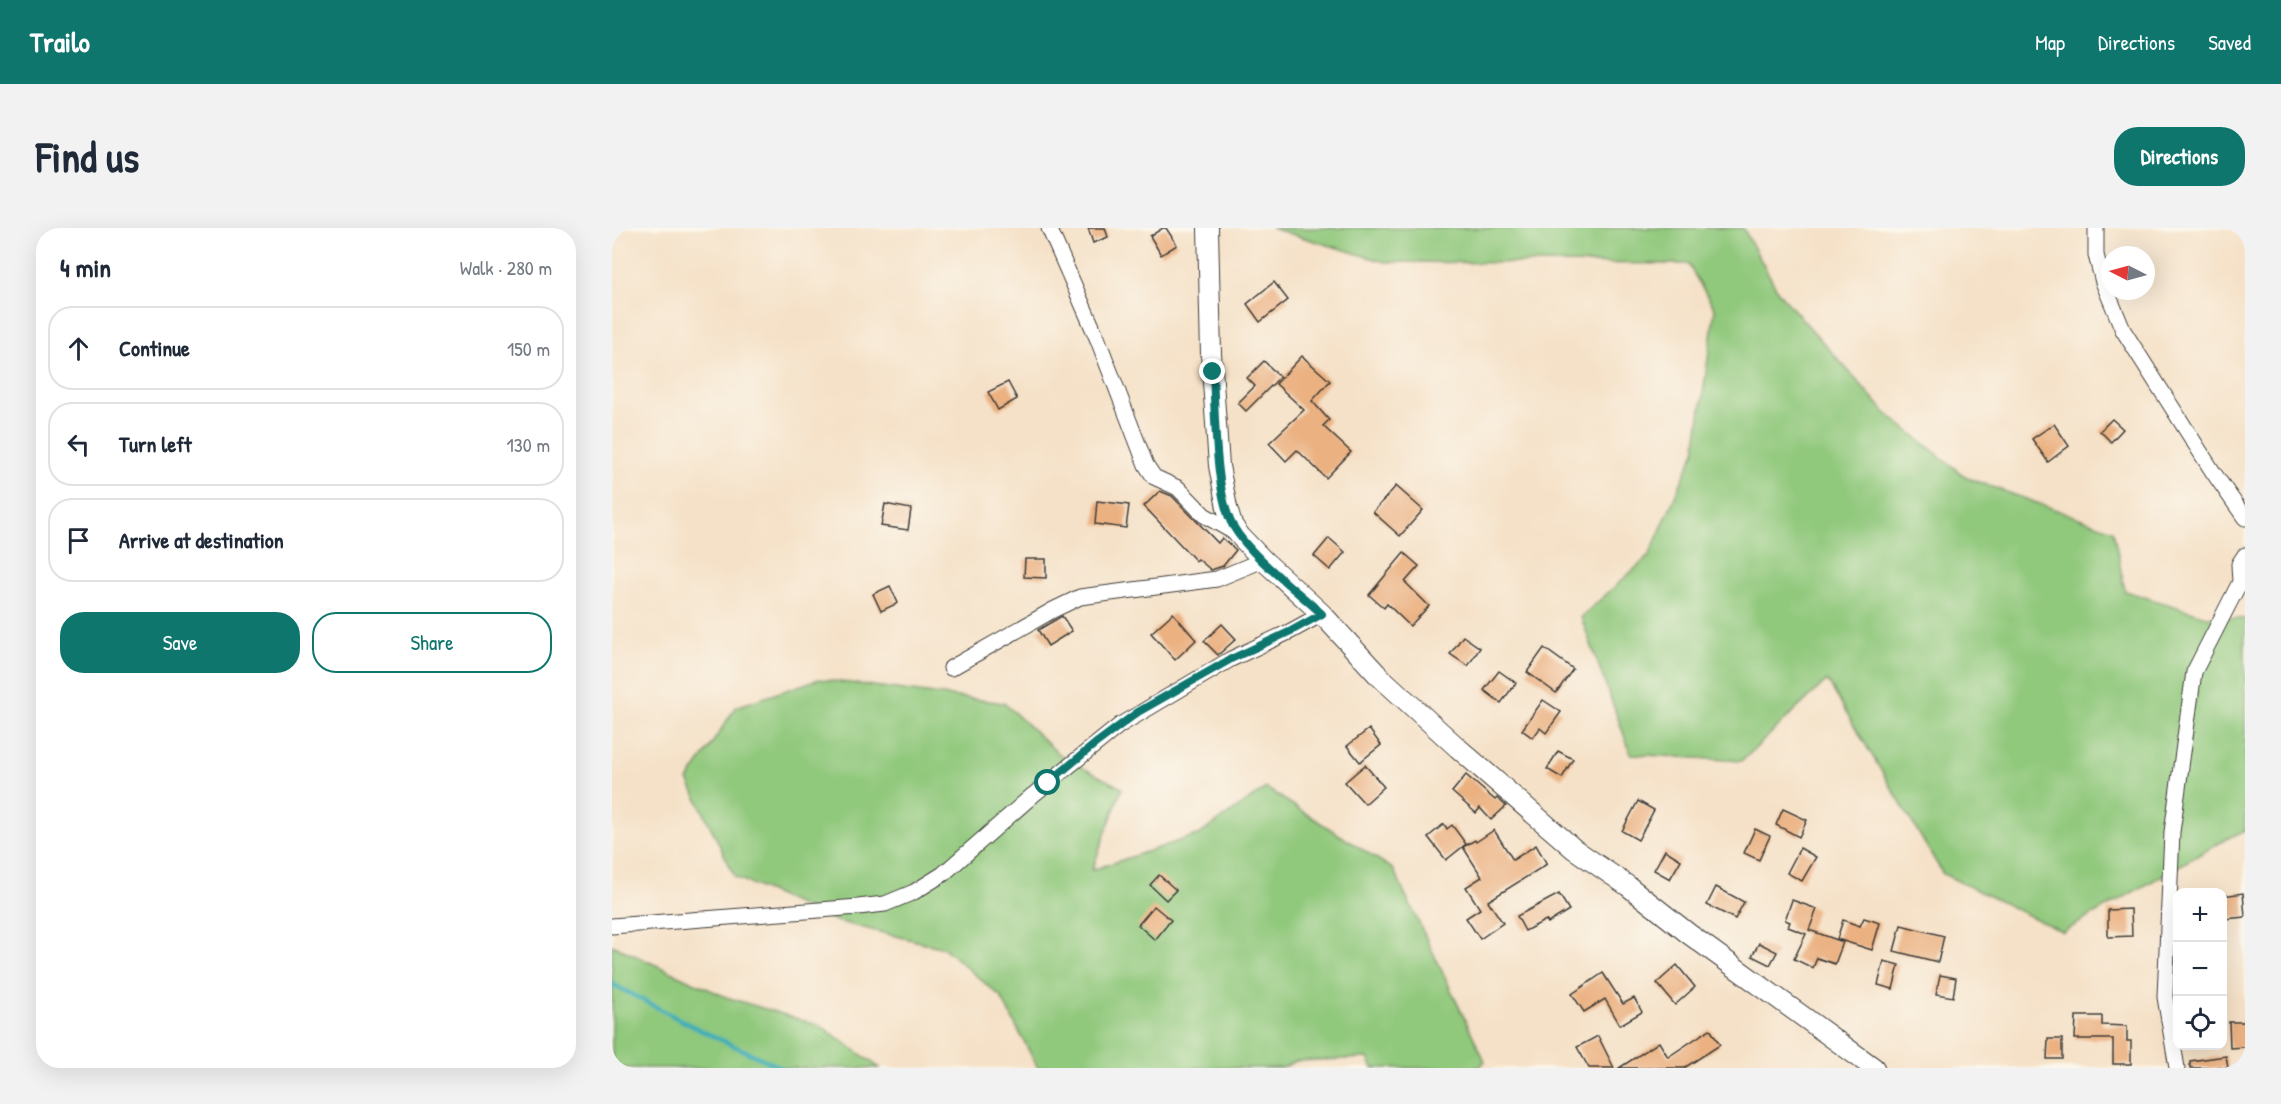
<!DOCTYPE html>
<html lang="en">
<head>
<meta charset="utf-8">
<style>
  :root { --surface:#fff; --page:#f2f2f3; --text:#1f2937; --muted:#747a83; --line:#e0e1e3; --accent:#0f766e }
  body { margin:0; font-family:"Patrick Hand",sans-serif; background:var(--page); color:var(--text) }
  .controls { position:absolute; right:18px; bottom:18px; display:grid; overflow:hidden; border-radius:12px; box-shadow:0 6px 24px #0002 }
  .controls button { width:54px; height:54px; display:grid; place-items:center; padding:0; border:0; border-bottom:2px solid var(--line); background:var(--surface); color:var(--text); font:30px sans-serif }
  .compass { position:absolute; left:1489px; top:18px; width:54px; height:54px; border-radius:50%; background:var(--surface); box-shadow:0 6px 24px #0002; rotate:276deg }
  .stop { position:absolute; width:18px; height:18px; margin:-14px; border:4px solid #0f766e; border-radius:50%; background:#fff }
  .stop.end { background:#0f766e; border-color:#fff; box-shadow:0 2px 6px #0008 }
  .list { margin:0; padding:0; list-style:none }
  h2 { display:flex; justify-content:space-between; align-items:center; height:78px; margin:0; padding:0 24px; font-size:26px }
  h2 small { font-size:20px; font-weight:400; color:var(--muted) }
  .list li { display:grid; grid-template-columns:39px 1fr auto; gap:18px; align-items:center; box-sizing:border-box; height:84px; margin:0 12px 12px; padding:0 12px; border:2px solid var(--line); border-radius:24px }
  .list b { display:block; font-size:22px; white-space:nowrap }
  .list em { font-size:20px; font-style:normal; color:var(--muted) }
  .actions { display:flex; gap:12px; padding:18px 24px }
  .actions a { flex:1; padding:14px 0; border:2px solid var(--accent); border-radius:24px; text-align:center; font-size:21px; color:var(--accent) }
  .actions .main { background:var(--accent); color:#fff }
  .icon { flex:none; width:33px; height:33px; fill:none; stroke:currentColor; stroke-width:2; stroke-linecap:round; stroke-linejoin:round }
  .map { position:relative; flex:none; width:1633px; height:840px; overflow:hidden; border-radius:24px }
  header { display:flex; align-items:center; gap:36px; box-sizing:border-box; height:84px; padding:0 30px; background:var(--accent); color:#fff }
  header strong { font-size:28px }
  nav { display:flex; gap:33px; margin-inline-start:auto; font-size:21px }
  .intro { display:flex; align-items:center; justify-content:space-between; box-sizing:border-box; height:144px; padding:0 36px }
  h1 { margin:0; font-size:42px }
  .button { padding:15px 27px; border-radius:24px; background:var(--accent); color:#fff; font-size:21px; font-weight:700 }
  main { display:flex; gap:36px; padding:0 36px }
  aside { flex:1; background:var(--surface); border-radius:24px; box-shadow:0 6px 24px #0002 }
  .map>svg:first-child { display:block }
  .green { fill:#90c87b; stroke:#56724c; stroke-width:1.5 }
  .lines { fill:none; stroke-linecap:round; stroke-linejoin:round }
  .stream { stroke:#3dadb9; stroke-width:4.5 }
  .building { fill:#ebb181 }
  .minor-casing { stroke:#3d3a36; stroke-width:17 }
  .tertiary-casing { stroke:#3d3a36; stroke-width:22 }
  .minor { stroke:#fff; stroke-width:15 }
  .tertiary { stroke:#fff; stroke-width:20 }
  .route { stroke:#0f766e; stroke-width:8 }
</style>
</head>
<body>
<header>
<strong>Trailo</strong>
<nav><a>Map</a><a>Directions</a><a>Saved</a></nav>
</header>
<div class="intro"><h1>Find us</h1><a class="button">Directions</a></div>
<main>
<aside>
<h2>4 min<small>Walk · 280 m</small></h2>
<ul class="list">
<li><svg class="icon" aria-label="ahead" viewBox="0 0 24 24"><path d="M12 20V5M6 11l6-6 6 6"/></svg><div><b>Continue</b></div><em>150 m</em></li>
<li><svg class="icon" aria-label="left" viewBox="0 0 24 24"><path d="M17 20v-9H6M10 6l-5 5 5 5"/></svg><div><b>Turn left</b></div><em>130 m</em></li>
<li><svg class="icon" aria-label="arrive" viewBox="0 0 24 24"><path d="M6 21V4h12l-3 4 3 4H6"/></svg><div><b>Arrive at destination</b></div></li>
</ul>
<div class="actions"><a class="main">Save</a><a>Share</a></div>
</aside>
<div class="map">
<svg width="1633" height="840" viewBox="0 0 1633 840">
  <rect width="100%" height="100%" fill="#fbf7ec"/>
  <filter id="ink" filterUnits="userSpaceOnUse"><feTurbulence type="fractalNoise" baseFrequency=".0167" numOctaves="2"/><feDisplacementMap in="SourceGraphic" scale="12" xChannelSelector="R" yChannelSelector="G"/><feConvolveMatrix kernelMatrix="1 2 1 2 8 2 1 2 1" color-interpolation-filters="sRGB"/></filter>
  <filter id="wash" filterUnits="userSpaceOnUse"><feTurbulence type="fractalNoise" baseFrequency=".008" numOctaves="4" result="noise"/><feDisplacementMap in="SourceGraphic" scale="24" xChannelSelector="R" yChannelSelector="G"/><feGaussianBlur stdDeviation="1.35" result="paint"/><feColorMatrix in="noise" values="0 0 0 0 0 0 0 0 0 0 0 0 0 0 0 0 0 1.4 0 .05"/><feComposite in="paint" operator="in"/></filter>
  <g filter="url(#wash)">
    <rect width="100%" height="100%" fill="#f5e1c7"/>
    <g class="green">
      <path d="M659,0h472l36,65 106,119 82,66 146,52 12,61 84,26 36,2v212l-15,6 -167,95 -120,-58 -116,-194 -85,81 -111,-7 -50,-137 68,-61 46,-105 20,-142 -27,-45 -303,-2z"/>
      <path d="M207,451l185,24 58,54 60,31 -30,82 108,-36 66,-46 127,81 92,192 -6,7h-106l-5,-10 -72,3 -14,7h-244l-37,-71 -57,-49 -108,-27 -101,-44 -47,-97 48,-73z"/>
      <path d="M0,717l114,52 95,29 59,42h-268z"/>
    </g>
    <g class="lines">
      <path class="stream" d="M0,756l90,47 80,37"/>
    </g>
    <g id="blocks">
      <g class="building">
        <path d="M476,0h17l3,9 -15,6z"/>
        <path d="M551,0h3l11,17 -16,10 -11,-19z"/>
        <path d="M662,54l14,18 -28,22 -13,-18z"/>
        <path d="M690,128l28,25 -18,20 17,19 -6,6 28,26 -25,26 -29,-28 -11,11 -17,-18 35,-33 -28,-26z"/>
        <path d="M652,133l16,16 -34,34 -8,-8 17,-17 -8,-8z"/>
        <path d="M396,154l9,17 -19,11 -10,-18z"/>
        <path d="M1500,191l11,10 -12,13 -11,-11z"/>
        <path d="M1442,196l15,22 -21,16 -16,-23z"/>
        <path d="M784,258l27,24 -23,26 -27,-24z"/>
        <path d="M548,263l12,5 46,47 4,-5 14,12 -13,16 -12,4 -13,-11 -2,2 -52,-55z"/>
        <path d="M485,273l32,4 -3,23 -31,-4z"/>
        <path d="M273,276l26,5 -3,21 -27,-4z"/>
        <path d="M717,310l16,14 -15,18 -16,-14z"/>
        <path d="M792,325l15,13 -14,16 24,24 -19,20 -23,-22 -3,4 -15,-13z"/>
        <path d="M413,331h21v19l-22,-1z"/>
        <path d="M278,358l8,17 -17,8 -8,-17z"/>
        <path d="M561,385l23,27 -21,20 -24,-27z"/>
        <path d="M450,388l10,15 -24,15 -10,-16z"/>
        <path d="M610,396l14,15 -18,16 -14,-14z"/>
        <path d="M851,408l17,12 -12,18 -18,-12z"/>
        <path d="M932,420l29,21 -17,24 -29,-21z"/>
        <path d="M887,443l17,12 -15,20 -17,-13z"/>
        <path d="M931,472l18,12 -15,21 -6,-5 -7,10 -11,-8z"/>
        <path d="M757,501l12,16 -21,17 -13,-16z"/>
        <path d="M946,523l15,8 -11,19 -15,-9z"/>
        <path d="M753,537l19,22 -19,17 -20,-22z"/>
        <path d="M854,547l29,25 2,-2 9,8 -15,14 -11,-12 -4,5 -24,-21z"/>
        <path d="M1026,573l16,9 -16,30 -16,-9z"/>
        <path d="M1171,581l24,11 -8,17 -23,-12z"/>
        <path d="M832,596l3,5 5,-4 14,19 -20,16 -18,-23z"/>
        <path d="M1143,601l15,7 -11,24 -15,-7z"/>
        <path d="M882,602l19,30 23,-15 11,19 -59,37 15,22 -23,16 -14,-21 14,-9 -14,-22 16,-10 -19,-30 12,-7 1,2z"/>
        <path d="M1188,620l16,9 -14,24 -15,-8z"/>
        <path d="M1053,622l16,10 -11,19 -16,-9z"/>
        <path d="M547,647l17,15 -10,10 -16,-15z"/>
        <path d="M1104,659l28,15 -9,17 -28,-14z"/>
        <path d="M1631,665l2,24 -20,2 -2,-23z"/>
        <path d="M947,666l10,16 -21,13 -2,-3 -21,11 -8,-15z"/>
        <path d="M1180,672l25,9 -8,21 34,12 -8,22 -18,-6 -4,10 -19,-9 12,-25 -18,-7 2,-5 -5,-2z"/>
        <path d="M542,678l17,14 -16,20 -17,-15z"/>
        <path d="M1519,681l1,27 -24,1v-27z"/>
        <path d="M1252,690l16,5 -8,27 -35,-11 6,-19 17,6z"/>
        <path d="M1289,697l43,11 -6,26 -44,-11z"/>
        <path d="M1147,715l18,9 -7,13 -18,-9z"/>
        <path d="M1272,733l15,4 -6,24 -15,-4z"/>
        <path d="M1065,737l18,22 -20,18 -18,-22z"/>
        <path d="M991,745l20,31 11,-6 8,14 -22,13 -15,-26 -21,13 -12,-18z"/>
        <path d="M1328,747l16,3 -3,19 -17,-3z"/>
        <path d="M1464,788h26v9l25,1v15h4v23h-18v-25h-38z"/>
        <path d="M1617,794h16v25l-15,1z"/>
        <path d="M1098,801l10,16 -36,23h-65l40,-26 9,15z"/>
        <path d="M986,808l16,32h-25l-12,-21z"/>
        <path d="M1436,811h14v20h-15z"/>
        <path d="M1614,828l2,12h-38v-7z"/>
      </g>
    </g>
  </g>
  <g filter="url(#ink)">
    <use href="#blocks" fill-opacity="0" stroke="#3d3a36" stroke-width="1.5"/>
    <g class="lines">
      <defs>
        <g id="minor">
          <path d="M437,0l49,112 48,125 8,12 24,11 26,27 35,20"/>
          <path d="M1484,0v27l7,27 20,48 90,142 32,46"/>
          <path d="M339,440l102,-58 27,-13 137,-18 46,-19"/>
          <path d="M0,698l246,-19 27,-3 29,-12 29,-18 90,-79 87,-70 111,-66 60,-28 31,-17"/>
          <path d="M1565,840l-12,-71 7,-165 22,-160 46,-90 -1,-18 6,-9"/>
        </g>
        <path id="tertiary" d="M596,0l3,126 8,112 8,42 5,17 8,11 23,24 59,54 55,60 81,74 116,101 54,37 61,48 185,134"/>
      </defs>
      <use href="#minor" class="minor-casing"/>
      <use href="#tertiary" class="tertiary-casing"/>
      <use href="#minor" class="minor"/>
      <use href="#tertiary" class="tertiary"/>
    </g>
  </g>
  <g class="lines" filter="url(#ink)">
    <path class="route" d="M436,555l47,-39 43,-32 93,-53 60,-28 31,-17c-27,-25 -71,-57 -89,-88 -18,-30 -18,-116 -20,-154"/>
  </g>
</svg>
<div class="controls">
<button>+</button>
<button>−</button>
<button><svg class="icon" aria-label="locate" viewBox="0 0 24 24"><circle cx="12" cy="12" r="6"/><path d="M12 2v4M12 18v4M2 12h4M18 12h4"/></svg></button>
</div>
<svg class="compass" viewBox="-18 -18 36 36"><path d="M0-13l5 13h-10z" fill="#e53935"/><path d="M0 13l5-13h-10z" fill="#747a83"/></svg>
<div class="stop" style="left:436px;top:555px"></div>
<div class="stop end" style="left:601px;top:144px"></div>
</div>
</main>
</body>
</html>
